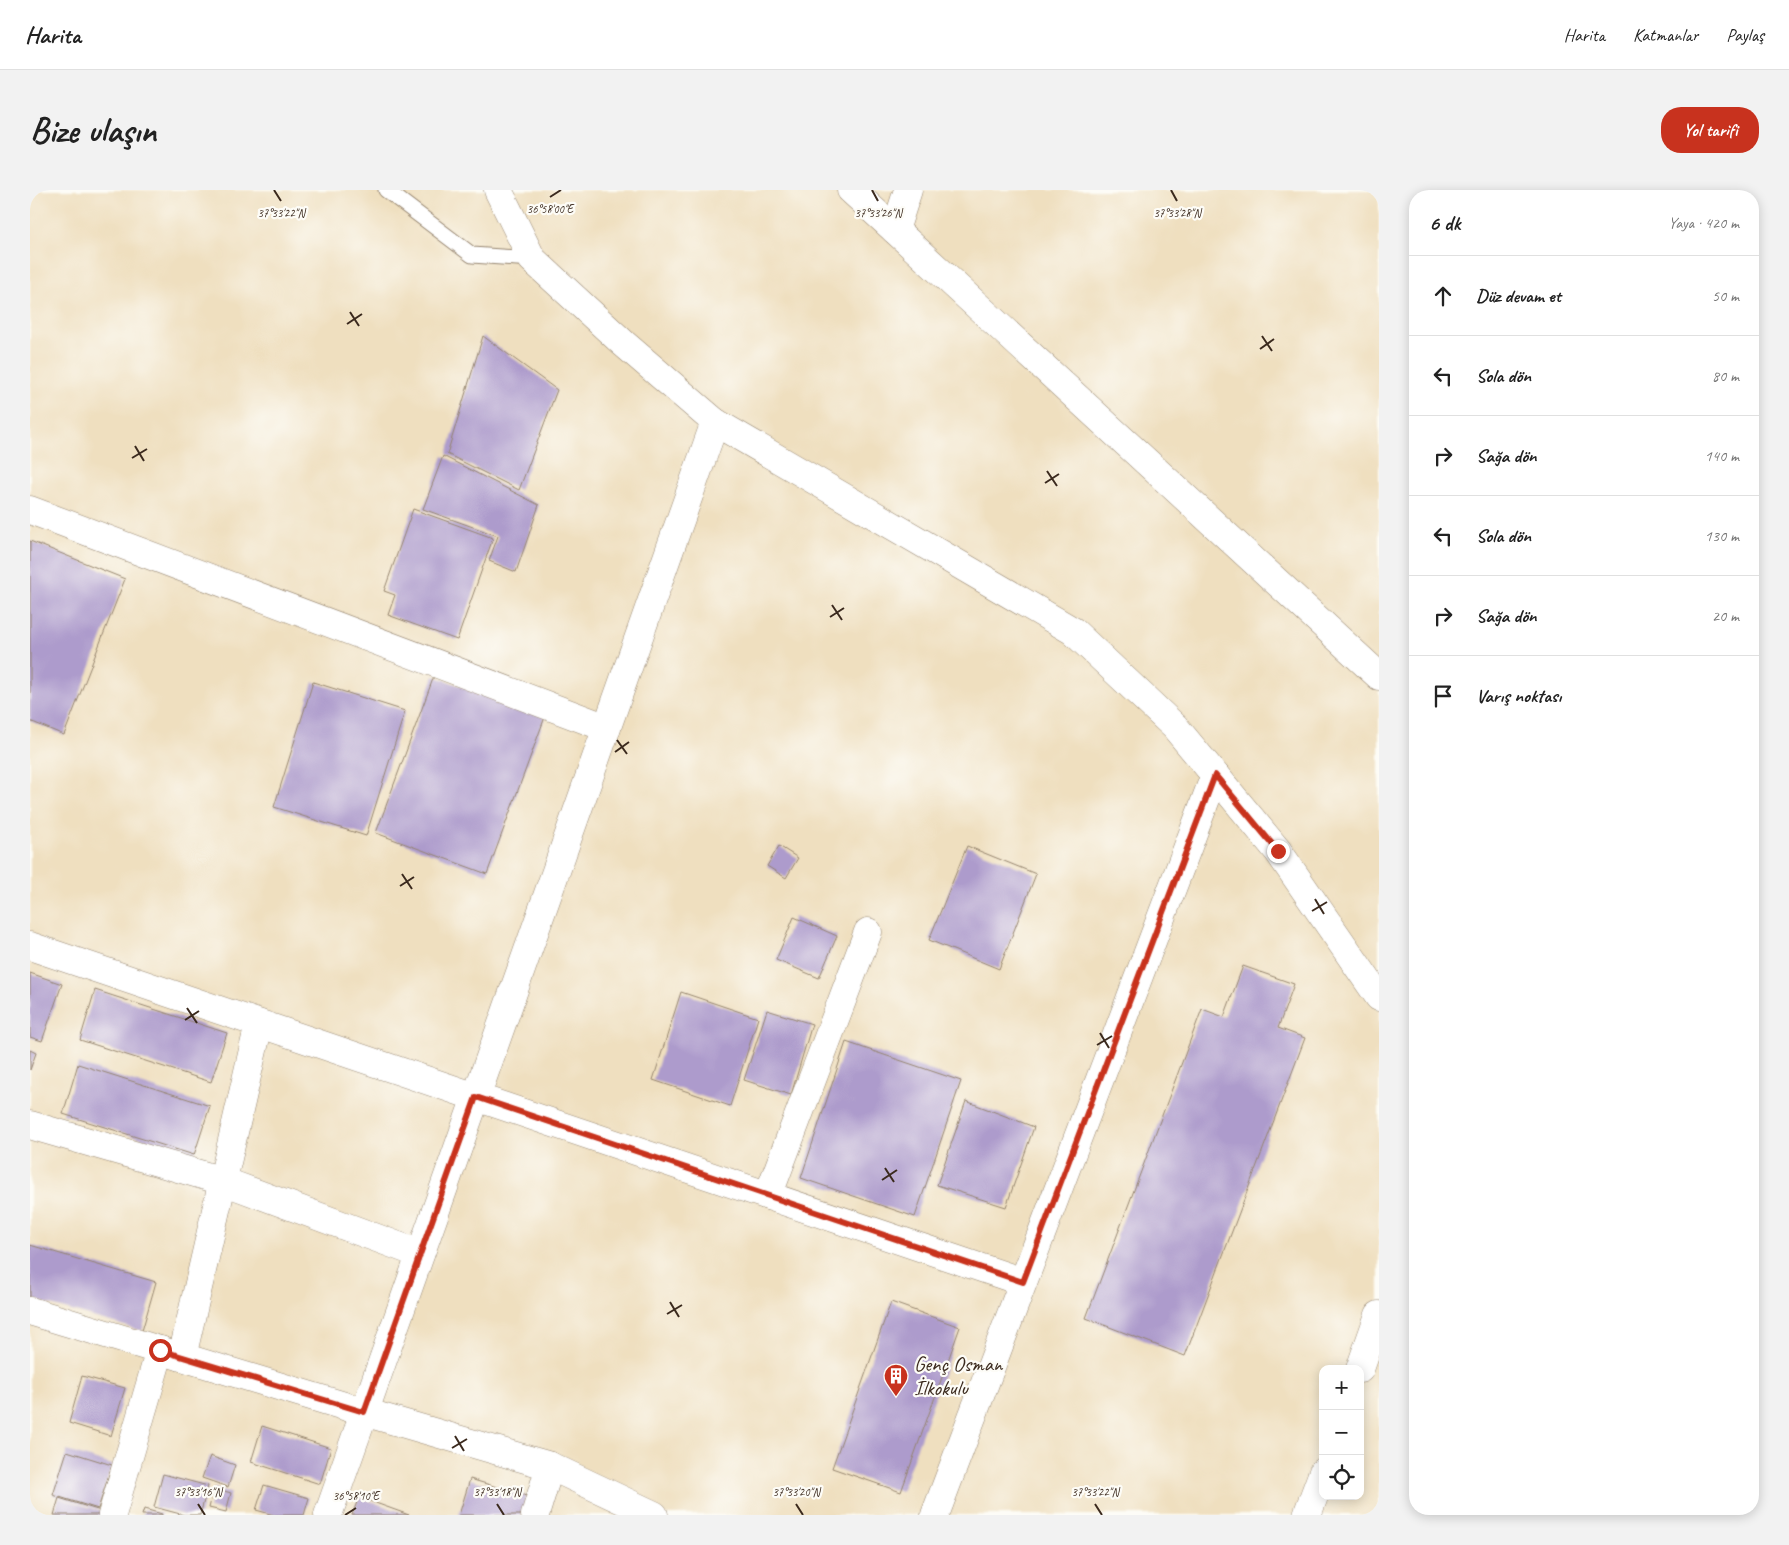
<!DOCTYPE html>
<html lang="tr">
<head>
<meta charset="utf-8">
<style>
  :root { --surface:#fff; --page:#f2f2f2; --text:#222; --muted:#767676; --line:#e0e0e0; --accent:#c8321e }
  body { margin:0; font-family:Caveat,sans-serif; background:var(--page); color:var(--text) }
  .controls { position:absolute; right:15px; bottom:15px; display:grid; overflow:hidden; border-radius:10px; box-shadow:0 2px 12px #0003 }
  .controls button { width:45px; height:45px; display:grid; place-items:center; padding:0; border:0; border-bottom:1px solid var(--line); background:var(--surface); color:var(--text); font:25px sans-serif }
  .stop { position:absolute; width:15px; height:15px; margin:-11px; border:4px solid #c8321e; border-radius:50%; background:#fff }
  .stop.end { background:#c8321e; border-color:#fff; box-shadow:0 1px 5px #0008 }
  .list { margin:0; padding:0; list-style:none }
  h2 { display:flex; justify-content:space-between; align-items:center; height:65px; margin:0; padding:0 20px; font-size:21px }
  h2 small { font-size:16px; font-weight:400; color:var(--muted) }
  .list li { display:grid; grid-template-columns:32px 1fr auto; gap:15px; align-items:center; box-sizing:border-box; height:80px; padding:0 20px; border-top:1px solid var(--line) }
  .list b { display:block; font-size:19px; white-space:nowrap }
  .list em { font-size:16px; font-style:normal; color:var(--muted) }
  .icon { flex:none; width:28px; height:28px; fill:none; stroke:currentColor; stroke-width:2; stroke-linecap:round; stroke-linejoin:round }
  .map { position:relative; flex:none; width:1349px; height:1325px; overflow:hidden; border-radius:20px }
  header { display:flex; align-items:center; gap:30px; box-sizing:border-box; height:70px; padding:0 25px; background:var(--surface); border-bottom:1px solid var(--line) }
  header strong { font-size:24px }
  nav { display:flex; gap:28px; margin-inline-start:auto; font-size:18px }
  .intro { display:flex; align-items:center; justify-content:space-between; box-sizing:border-box; height:120px; padding:0 30px }
  h1 { margin:0; font-size:35px }
  .button { padding:12px 22px; border-radius:20px; background:var(--accent); color:#fff; font-size:18px; font-weight:700 }
  main { display:flex; gap:30px; padding:0 30px }
  aside { flex:1; background:var(--surface); border-radius:20px; box-shadow:0 2px 12px #0003 }
  .map>svg:first-child { display:block }
  .building { fill:#ad9bcc }
  .lines { fill:none; stroke-linecap:round; stroke-linejoin:round }
  .lane-casing { stroke:#95846e; stroke-width:17 }
  .street-casing { stroke:#95846e; stroke-width:29 }
  .lane { stroke:#fff; stroke-width:15 }
  .street { stroke:#fff; stroke-width:28 }
  .route { stroke:#c8321e; stroke-width:6 }
  .ticks { fill:none; stroke:#3b2a1e; stroke-width:2 }
  .labels { text-anchor:middle; stroke-width:4.5; stroke-linejoin:round; paint-order:stroke }
  .poi-label { font-size:21px; fill:#3b2a1e; stroke:#fdfcf7; text-anchor:start }
  .ticks-label { font-size:12px; text-anchor:middle; fill:#3b2a1e; stroke:#fdfcf7; stroke-width:4.5; stroke-linejoin:round; paint-order:stroke }
</style>
</head>
<body>
<header>
<strong>Harita</strong>
<nav><a>Harita</a><a>Katmanlar</a><a>Paylaş</a></nav>
</header>
<div class="intro"><h1>Bize ulaşın</h1><a class="button">Yol tarifi</a></div>
<main>
<div class="map">
<svg width="1349" height="1325" viewBox="0 0 1349 1325">
  <rect width="100%" height="100%" fill="#fdfcf7"/>
  <filter id="ink" filterUnits="userSpaceOnUse"><feTurbulence type="fractalNoise" baseFrequency=".02" numOctaves="2"/><feDisplacementMap in="SourceGraphic" scale="10" xChannelSelector="R" yChannelSelector="G"/><feConvolveMatrix kernelMatrix="1 2 1 2 8 2 1 2 1" color-interpolation-filters="sRGB"/></filter>
  <filter id="wash" filterUnits="userSpaceOnUse"><feTurbulence type="fractalNoise" baseFrequency=".0096" numOctaves="4" result="noise"/><feDisplacementMap in="SourceGraphic" scale="20" xChannelSelector="R" yChannelSelector="G"/><feGaussianBlur stdDeviation="1.12" result="paint"/><feColorMatrix in="noise" values="0 0 0 0 0 0 0 0 0 0 0 0 0 0 0 0 0 1.4 0 .05"/><feComposite in="paint" operator="in"/></filter>
  <g filter="url(#wash)">
    <rect width="100%" height="100%" fill="#efdfbf"/>
    <g id="blocks">
      <g class="building">
        <path d="M453,146l74,54 -38,100 -72,-36z"/>
        <path d="M413,266l96,49 -23,67 -27,-11 9,-25 -75,-27z"/>
        <path d="M383,319l80,29 -36,102 -69,-25 7,-20 -11,-4z"/>
        <path d="M0,351l95,38 -61,156 -34,-14z"/>
        <path d="M404,486l111,41 -58,157 -111,-41z"/>
        <path d="M283,492l92,29 -39,125 -92,-29z"/>
        <path d="M749,656l19,12 -12,20 -19,-12z"/>
        <path d="M937,656l69,28 -37,95 -70,-29z"/>
        <path d="M764,727l43,19 -18,42 -43,-18z"/>
        <path d="M1213,776l51,18 -16,44 27,10 -120,318 -99,-38 116,-309 22,8z"/>
        <path d="M0,783l32,11 -20,57 -12,-4z"/>
        <path d="M65,800l132,43 -16,49 -131,-42z"/>
        <path d="M651,802l77,26 -28,88 -77,-26z"/>
        <path d="M737,820l45,14 -21,71 -47,-15z"/>
        <path d="M816,852l115,39 -46,136 -114,-39z"/>
        <path d="M0,860l6,3 -6,17z"/>
        <path d="M48,874l132,42 -16,49 -131,-41z"/>
        <path d="M936,911l68,26 -28,80 -69,-22z"/>
        <path d="M0,1055l126,37 -14,49 -112,-32z"/>
        <path d="M861,1112l69,25 -59,165 -69,-24z"/>
        <path d="M52,1186l43,12 -14,48 -42,-13z"/>
        <path d="M232,1236l69,22 -11,36 -69,-22z"/>
        <path d="M37,1261l45,14 -14,44 -45,-14z"/>
        <path d="M180,1266l25,9 -7,22 -26,-9z"/>
        <path d="M133,1284l45,12 -8,29h-16l-30,-8z"/>
        <path d="M440,1289l57,17 -6,19h-62z"/>
        <path d="M234,1295l45,13 -5,17h-30l-18,-5z"/>
        <path d="M184,1298l17,5 -5,19 -17,-4z"/>
        <path d="M329,1307l50,18h-57z"/>
        <path d="M29,1308l45,14 -1,3h-49z"/>
        <path d="M114,1319l18,5v1h-20z"/>
      </g>
    </g>
  </g>
  <g filter="url(#ink)">
    <use href="#blocks" fill-opacity="0" stroke="#95846e" stroke-width="1"/>
    <g class="lines">
      <defs>
        <path id="lane" d="M356,0l86,65 60,4"/>
        <g id="street">
          <path d="M468,0l34,69 91,84 92,79 358,209 102,96 103,124 101,146"/>
          <path d="M821,0l44,40"/>
          <path d="M878,0l-13,40 484,446"/>
          <path d="M0,320l577,218"/>
          <path d="M0,756l993,336"/>
          <path d="M0,935l193,56 197,73"/>
          <path d="M738,1006l100,-264"/>
          <path d="M0,1121l334,101 186,54 104,49"/>
          <path d="M152,1167l77,-333"/>
          <path d="M1330,1179l19,-54"/>
          <path d="M82,1325l48,-165"/>
          <path d="M298,1325l387,-1093"/>
          <path d="M505,1325l15,-49"/>
          <path d="M905,1325l280,-740"/>
          <path d="M1277,1325l16,-43"/>
        </g>
      </defs>
      <use href="#lane" class="lane-casing"/>
      <use href="#street" class="street-casing"/>
      <use href="#lane" class="lane"/>
      <use href="#street" class="street"/>
    </g>
  </g>
  <g class="lines" filter="url(#ink)">
    <path class="route" d="M130,1160l204,62 112,-315 547,185 192,-507 63,76"/>
  </g>
  <path class="ticks" d="M244,0l7,11M842,0l6,11M1141,0l6,11M520,7l11,-7M320,122l9,14M317,134l15,-10M1232,146l10,15M1230,159l14,-10M105,256l9,15M102,268l15,-9M1017,281l10,15M1015,293l14,-9M802,415l10,15M800,427l14,-9M587,550l10,14M585,562l14,-10M372,684l10,15M370,696l14,-9M1285,709l9,15M1282,721l15,-9M157,818l10,15M155,830l14,-9M1070,843l9,15M1067,855l15,-9M855,978l9,14M852,990l15,-10M640,1112l9,15M637,1124l15,-9M425,1246l9,15M422,1258l15,-9M168,1314l7,11M467,1314l7,11M766,1314l7,11M1065,1314l7,11M315,1325l11,-7"/>
  <defs>
    <symbol id="building-pin" viewBox="-11 -11 22 30"><path d="M0 17L-7.5 6A9.5 9.5 0 1 1 7.5 6Z" fill="#c8321e" stroke="#fdfcf7"/><path d="M-4-6H4V6H1V3H-1V6H-4ZM-2.5-4.3h1.7v1.8h-1.7ZM.8-4.3h1.7v1.8H.8ZM-2.5-1h1.7V.8h-1.7ZM.8-1h1.7V.8H.8Z" fill="#fff"/></symbol>
  </defs>
  <g fill-rule="evenodd">
    <use href="#building-pin" x="852" y="1172" width="28" height="38"/>
  </g>
  <g class="labels">
    <g class="poi-label">
      <text x="884" y="1181">Genç Osman<tspan x="884" dy="24">İlkokulu</tspan></text>
    </g>
  </g>
  <g class="ticks-label">
    <text x="520" y="23">36°58'00"E</text>
    <text x="251" y="27">37°33'22"N</text>
    <text x="848" y="27">37°33'26"N</text>
    <text x="1147" y="27">37°33'28"N</text>
    <text x="168" y="1306">37°33'16"N</text>
    <text x="467" y="1306">37°33'18"N</text>
    <text x="766" y="1306">37°33'20"N</text>
    <text x="1065" y="1306">37°33'22"N</text>
    <text x="326" y="1310">36°58'10"E</text>
  </g>
</svg>
<div class="controls">
<button>+</button>
<button>−</button>
<button><svg class="icon" aria-label="locate" viewBox="0 0 24 24"><circle cx="12" cy="12" r="6"/><path d="M12 2v4M12 18v4M2 12h4M18 12h4"/></svg></button>
</div>
<div class="stop" style="left:130px;top:1160px"></div>
<div class="stop end" style="left:1248px;top:661px"></div>
</div>
<aside>
<h2>6 dk<small>Yaya · 420 m</small></h2>
<ul class="list">
<li><svg class="icon" aria-label="ahead" viewBox="0 0 24 24"><path d="M12 20V5M6 11l6-6 6 6"/></svg><div><b>Düz devam et</b></div><em>50 m</em></li>
<li><svg class="icon" aria-label="left" viewBox="0 0 24 24"><path d="M17 20v-9H6M10 6l-5 5 5 5"/></svg><div><b>Sola dön</b></div><em>80 m</em></li>
<li><svg class="icon" aria-label="right" viewBox="0 0 24 24"><path d="M7 20v-9h11M14 6l5 5-5 5"/></svg><div><b>Sağa dön</b></div><em>140 m</em></li>
<li><svg class="icon" aria-label="left" viewBox="0 0 24 24"><path d="M17 20v-9H6M10 6l-5 5 5 5"/></svg><div><b>Sola dön</b></div><em>130 m</em></li>
<li><svg class="icon" aria-label="right" viewBox="0 0 24 24"><path d="M7 20v-9h11M14 6l5 5-5 5"/></svg><div><b>Sağa dön</b></div><em>20 m</em></li>
<li><svg class="icon" aria-label="arrive" viewBox="0 0 24 24"><path d="M6 21V4h12l-3 4 3 4H6"/></svg><div><b>Varış noktası</b></div></li>
</ul>
</aside>
</main>
</body>
</html>
